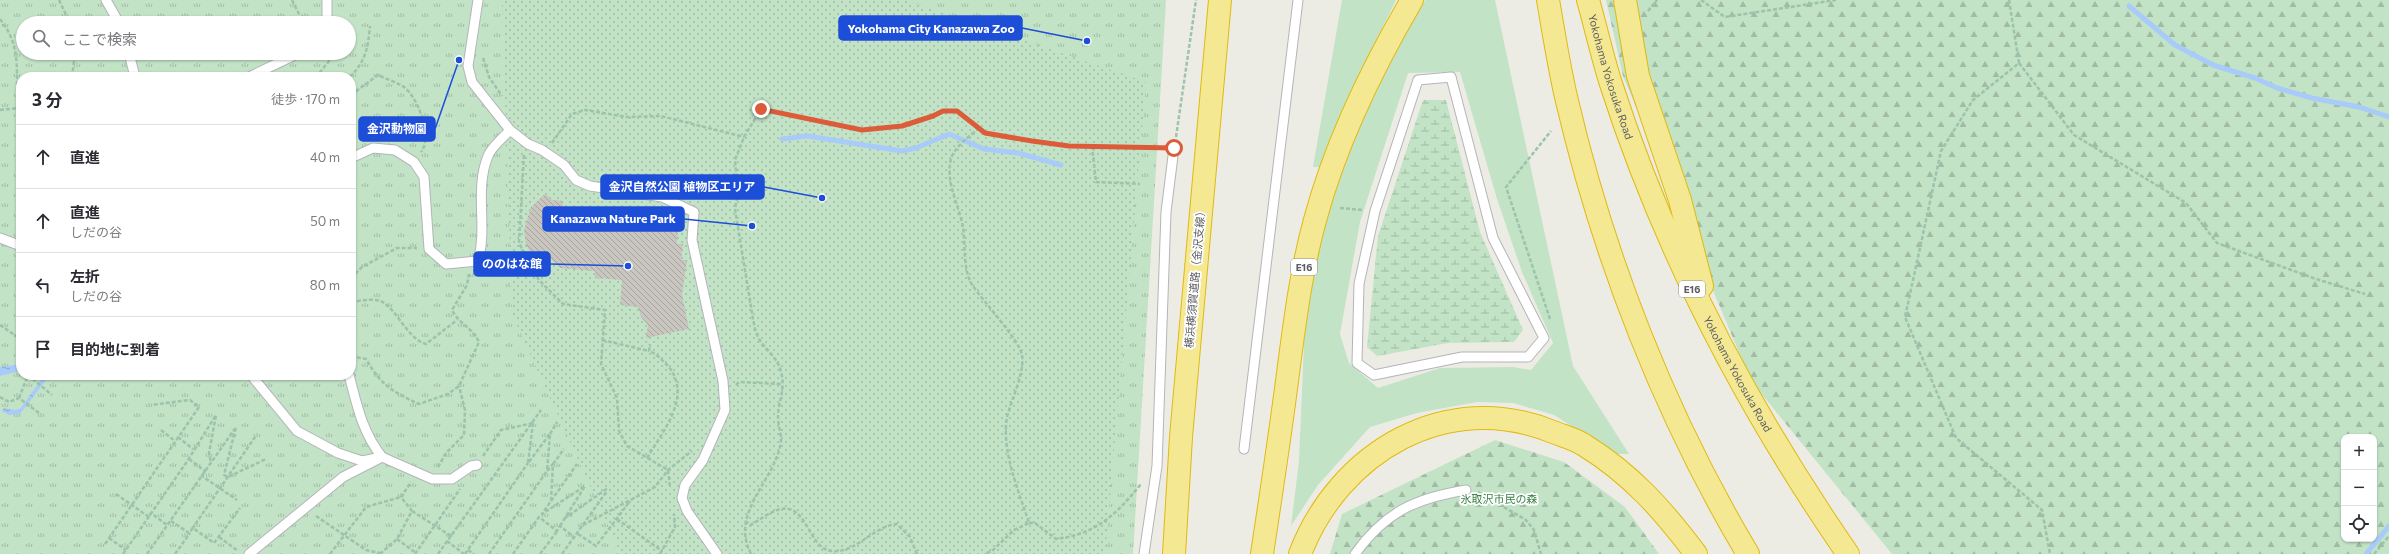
<!DOCTYPE html>
<html lang="ja">
<head>
<meta charset="utf-8">
<style>
  :root { --surface:#fff; --page:#f2f2f3; --text:#2b2b33; --muted:#7c7c81; --line:#e1e1e2 }
  body { margin:0; font-family:Commissioner,"Noto Sans JP",sans-serif; background:var(--page); color:var(--text) }
  .controls { position:absolute; right:12px; bottom:12px; display:grid; overflow:hidden; border-radius:8px; box-shadow:0 1px 3px #0004 }
  .controls button { width:36px; height:36px; display:grid; place-items:center; padding:0; border:0; border-bottom:1px solid var(--line); background:var(--surface); color:var(--text); font:20px sans-serif }
  .stop { position:absolute; width:12px; height:12px; margin:-9px; border:3px solid #dc5c3a; border-radius:50%; background:#fff }
  .stop.end { background:#dc5c3a; border-color:#fff; box-shadow:0 1px 4px #0008 }
  .list { margin:0; padding:0; list-style:none }
  h2 { display:flex; justify-content:space-between; align-items:center; height:52px; margin:0; padding:0 16px; font-size:17px }
  h2 small { font-size:13px; font-weight:400; color:var(--muted) }
  .list li { display:grid; grid-template-columns:26px 1fr auto; gap:12px; align-items:center; box-sizing:border-box; height:64px; padding:0 16px; border-top:1px solid var(--line) }
  .list b { display:block; font-size:15px; white-space:nowrap }
  .list p { margin:0; font-size:13px; white-space:nowrap; color:var(--muted) }
  .list em { font-size:13px; font-style:normal; color:var(--muted) }
  .icon { flex:none; width:22px; height:22px; fill:none; stroke:currentColor; stroke-width:2; stroke-linecap:round; stroke-linejoin:round }
  .map { position:relative; flex:none; width:2389px; height:554px; overflow:hidden }
  .search { position:absolute; background:var(--surface); box-shadow:0 1px 3px #0004; left:16px; top:16px; width:340px; height:44px; display:flex; align-items:center; gap:10px; box-sizing:border-box; padding:0 14px; border-radius:22px; color:var(--muted); font-size:15px }
  .panel { position:absolute; background:var(--surface); box-shadow:0 1px 3px #0004; left:16px; top:72px; width:340px; height:308px; border-radius:16px }
  .map>svg:first-child { display:block }
  .grass { fill:#c2e3c6; fill-rule:evenodd }
  .forest { fill:url(#forest-firs); fill-rule:evenodd }
  .wetland { fill:url(#wetland-marsh) }
  .park { fill:url(#park-tufts); fill-rule:evenodd }
  .garden { fill:url(#garden-dots) }
  .water { fill:url(#water-ripples) }
  .lines { fill:none; stroke-linecap:round; stroke-linejoin:round }
  .stream { stroke:#a8cbf9; stroke-width:5 }
  .building { fill:url(#building-back-hatch) }
  .lane-casing { stroke:#b4b5ba; stroke-width:11 }
  .highway-casing { stroke:#e0b911; stroke-width:24 }
  .path { stroke:#9cc3ac; stroke-width:2.5; stroke-dasharray:4 2; stroke-linecap:butt }
  .lane { stroke:#fff; stroke-width:9 }
  .highway { stroke:#f5e893; stroke-width:22 }
  .route { stroke:#dc5c3a; stroke-width:5 }
  .labels { text-anchor:middle; stroke-width:3.5; stroke-linejoin:round; paint-order:stroke }
  .shield { fill:#fff; stroke:#8d8e92; stroke-width:1 }
  .shield-label { font-size:10px; font-weight:bold; fill:#5c5e63 }
  .street-label { font-size:11px; fill:#5c5e63; stroke:#fff }
  .park-label { font-size:11px; fill:#3b8248; stroke:#fff }
  .leader { fill:none; stroke:#1d4ed8; stroke-width:1.5 }
  .callout-dot { fill:#1d4ed8; stroke:#fff; stroke-width:1.5 }
  .callout { fill:#1d4ed8; stroke:#1d4ed8; stroke-width:1.5 }
  .callout-label { font-size:12px; text-anchor:middle; font-weight:bold; fill:#fff }
</style>
</head>
<body>
<div class="map">
<svg width="2389" height="554" viewBox="0 0 2389 554">
  <defs>
    <pattern id="forest-firs" width="22" height="20" patternUnits="userSpaceOnUse"><rect width="22" height="20" fill="#c2e3c6"/><path d="M5 1l3.5 6h-7zM16 11l3.5 6h-7z" fill="#a1bba4"/></pattern>
    <pattern id="wetland-marsh" width="20" height="14" patternUnits="userSpaceOnUse"><rect width="20" height="14" fill="#c2e3c6"/><path d="M1 5h8M5 5V1M11 12h8M15 12V8" fill="none" stroke="#a1bba4"/></pattern>
    <pattern id="park-tufts" width="24" height="20" patternUnits="userSpaceOnUse"><rect width="24" height="20" fill="#c2e3c6"/><path d="M3 7l-1-3M5 7V3M7 7l1-3M15 17l-1-3M17 17v-4M19 17l1-3" fill="none" stroke="#a1bba4"/></pattern>
    <pattern id="garden-dots" width="8" height="8" patternUnits="userSpaceOnUse"><rect width="8" height="8" fill="#c2e3c6"/><path d="M2 2h.1M6 6h.1" fill="none" stroke="#a1bba4" stroke-width="1.8" stroke-linecap="round"/></pattern>
    <pattern id="water-ripples" width="26" height="14" patternUnits="userSpaceOnUse"><rect width="26" height="14" fill="#a8cbf9"/><path d="M2 4q2-2 4 0t4 0M15 11q2-2 4 0t4 0" fill="none" stroke="#8ca8cd"/></pattern>
    <pattern id="building-back-hatch" width="6" height="6" patternUnits="userSpaceOnUse"><rect width="6" height="6" fill="#c9c6c0"/><path d="M-1 5l2 2M0 0l6 6M5-1l2 2" fill="none" stroke="#a6a4a0"/></pattern>
  </defs>
  <rect width="100%" height="100%" fill="#edece4"/>
  <g class="grass">
    <path d="M1342,0h54l-55,112 -20,55h-8z"/>
    <path d="M1425,0h70l78,366 56,88h-14l-61,-39 -41,-12 -36,-1 -60,11 -47,14 -52,58 -27,41 8,-65 8,-187 22,-75 48,-118zM1460,72l37,127 25,73 31,71 -22,27 -18,-3 -73,1 -62,20 -29,-25 -9,-29 20,-112 48,-149z"/>
  </g>
  <g class="forest">
    <path d="M1606,0h783v554h-497l-141,-173 -128,-305zM2344,437h30v102h-30z"/>
    <path d="M1495,440l69,22 61,45 34,47h-329l12,-40z"/>
  </g>
  <path class="wetland" d="M1423,100h23l34,132 43,98 -9,12 -66,1 -71,13 -10,-9 11,-111z"/>
  <path class="park" d="M0,0h1166l-33,554h-1133zM23,23h326v30h-326zM21,77h330v298h-330z"/>
  <path class="garden" d="M502,0h404l240,82 -41,472h-484l-109,-240z"/>
  <g class="water">
    <path d="M21,364v7l-21,5v-9z"/>
    <path d="M44,375h6l-30,39 -11,1 -7,-4 2,-3 12,2 5,-2z"/>
  </g>
  <g class="lines">
    <g class="stream">
      <path d="M2129,6l46,39 38,20 42,13 22,10 35,10 47,9 30,10"/>
      <path d="M782,139l25,-3 95,15 14,-3 33,-14 35,15 34,4 43,12"/>
      <path d="M2366,554l23,-28"/>
    </g>
  </g>
  <path class="building" d="M545,194l7,6 11,1 -1,19 66,7 1,-5 29,4 2,-9 19,3 -2,24h6l-2,16h6l-5,34 7,35 -43,9 2,-13 -7,-8 -3,-10 -18,-2 2,-25 -27,-2v-7l-35,-3 -15,-14 -10,10 -9,-20 -2,-14 7,-23z"/>
  <g class="lines">
    <defs>
      <g id="lane">
        <path d="M106,0l13,23"/>
        <path d="M478,0l-10,66 4,16 38,48 18,14 14,6 22,15 12,15 14,6 72,11 32,15 -2,28 31,141 2,29 -22,50 -18,25 -3,13 5,13 30,43"/>
        <path d="M327,23v-23"/>
        <path d="M129,53l6,24"/>
        <path d="M249,77l50,-24"/>
        <path d="M1451,77l42,161 51,100 -16,19h-66l-88,18 -17,-12 2,-79 16,-73 43,-131z"/>
        <path d="M351,158l22,-10 22,2 19,12 10,15 5,72 17,15 32,-3c10,-34 -4,-71 10,-105 3,-9 15,-18 22,-26"/>
        <path d="M0,238l21,8"/>
        <path d="M251,375l46,56 41,22 24,8 20,-4 50,22h20l19,-13 6,-1"/>
        <path d="M1244,449l54,-449"/>
        <path d="M249,554l94,-77 39,-20c-20,-25 -25,-52 -33,-82"/>
        <path d="M1144,554l13,-88 9,-254 8,-64"/>
        <path d="M1355,554c30,-42 61,-56 111,-64"/>
      </g>
      <g id="highway">
        <path d="M1548,0c6,34 11,68 19,101 37,158 98,314 181,453"/>
        <path id="s1" d="M1588,0c8,28 14,56 23,84 54,168 136,324 237,470"/>
        <path d="M1625,0l13,76 42,124 22,86"/>
        <path d="M1174,554l7,-117 39,-437"/>
        <path d="M1262,554c8,-53 16,-105 23,-158 8,-59 14,-118 30,-176 21,-78 56,-150 97,-220"/>
        <path d="M1300,554c39,-102 147,-166 253,-122 10,4 22,7 31,13 47,29 79,65 112,109"/>
      </g>
    </defs>
    <use href="#lane" class="lane-casing"/>
    <use href="#highway" class="highway-casing"/>
    <g class="path">
      <path d="M59,0l11,23"/>
      <path d="M292,0l9,18v5"/>
      <path d="M1701,0l24,17 111,-17"/>
      <path d="M2009,0l10,63 -46,37 -32,51 -36,166 51,121 86,72 8,44"/>
      <path d="M1648,11l9,-11"/>
      <path d="M0,19c27,34 11,63 21,100"/>
      <path d="M321,53l9,7 -10,12 4,5"/>
      <path d="M483,58l6,19 13,19"/>
      <path d="M2019,63l55,72 112,68 31,40 99,36 49,15"/>
      <path d="M72,77l3,-24"/>
      <path d="M350,77c16,-16 18,-30 20,-51"/>
      <path d="M351,95l27,-20c8,4 18,7 26,12 14,10 29,51 17,65"/>
      <path d="M0,110l18,-2"/>
      <path d="M979,128c-9,8 -25,19 -28,31 -6,23 8,46 12,68 3,19 -1,43 10,59 10,15 47,55 49,69 3,18 -11,45 -15,62 -6,33 12,75 22,106l-15,7 -22,21 -8,3"/>
      <path d="M1176,137l20,-137"/>
      <path d="M552,143l20,-29 13,-4 42,7 34,-1 83,21"/>
      <path d="M1092,146l4,36 44,2"/>
      <path d="M524,155l-5,88 20,37 24,24 42,6 -4,54 16,34 2,33 8,15 41,24 2,17"/>
      <path d="M1340,208l23,2"/>
      <path d="M351,278l11,-11 35,-19h20"/>
      <path d="M351,302c8,-1 17,-3 25,-2 18,1 29,38 50,44l31,-24"/>
      <path d="M1550,319l-44,-132 45,-56"/>
      <path d="M0,325l19,13 2,4"/>
      <path d="M602,340l47,11"/>
      <path d="M351,356l15,3c15,26 25,32 53,45l29,-10 11,-8 20,-44c-6,-14 -20,-18 -27,-32l15,-25 2,-11"/>
      <path d="M28,375l24,20"/>
      <path d="M736,385l3,-3 43,2"/>
      <path d="M0,397l9,5 10,-4 20,15"/>
      <path d="M19,398l9,-23"/>
      <path d="M533,423l-5,40 22,-29 -3,37 6,-7 -2,37 -9,13 43,-28 -20,32 43,-30"/>
      <path d="M161,430l14,11"/>
      <path d="M550,434l7,-12"/>
      <path d="M178,437l15,12"/>
      <path d="M483,456l18,-26 32,-7"/>
      <path d="M647,458c16,-27 46,-62 21,-92 -6,-6 -11,-12 -19,-15l1,-7"/>
      <path d="M189,459l16,12 -3,5 35,24"/>
      <path d="M553,464l11,-15"/>
      <path d="M438,467l8,-14 18,-18 1,-25 -6,-24"/>
      <path d="M1478,492l48,28 8,10 7,24"/>
      <path d="M116,494l33,23 2,-4 16,12"/>
      <path d="M551,501l26,-37"/>
      <path d="M412,511l39,25"/>
      <path d="M316,516l50,34 14,3"/>
      <path d="M617,519l45,32"/>
      <path d="M171,521l18,12 4,-5 21,15 26,-35"/>
      <path d="M745,521l6,4c8,-5 16,-11 24,-14 32,-14 32,37 56,40 25,3 42,-25 66,-27l13,13 7,17"/>
      <path d="M1029,523h6l21,16c40,-5 60,-24 85,-55"/>
      <path d="M583,525l72,-38 13,-17 24,-19"/>
      <path d="M560,526l5,-8"/>
      <path d="M192,529l63,-92"/>
      <path d="M578,534l18,12 34,-45"/>
      <path d="M219,537l19,14"/>
      <path d="M109,538l17,12"/>
      <path d="M397,539l19,14"/>
      <path d="M447,541l17,13"/>
      <path d="M105,544l94,-137 -9,-7 -39,5"/>
      <path d="M468,550l6,4"/>
      <path d="M123,554l65,-94 28,-45 -7,38 2,10"/>
      <path d="M147,554l89,-127 -12,48 4,2 38,-18"/>
      <path d="M175,554l15,-21"/>
      <path d="M330,554l36,-47 35,-10"/>
      <path d="M380,554l17,-15 15,-28 -11,-14 10,-15"/>
      <path d="M415,554l45,-65"/>
      <path d="M438,554l103,-144"/>
      <path d="M465,554l63,-91"/>
      <path d="M489,554l58,-83"/>
      <path d="M513,554l26,-37 18,14 3,-5 15,12"/>
      <path d="M540,554l18,-24"/>
      <path d="M562,554l45,-63"/>
      <path d="M660,554l15,-27 -1,-13"/>
      <path d="M751,554c-21,-40 20,-70 29,-107 3,-10 -2,-20 -2,-30 0,-15 8,-29 3,-45 -3,-15 -17,-23 -23,-35 -3,-6 -4,-13 -5,-18l-18,-110 3,-17 -3,-32 9,-23 17,-28 101,21 40,-4 31,-10 10,-5h14l28,22 84,13 93,2"/>
      <path d="M2374,554l15,-18"/>
    </g>
    <use href="#lane" class="lane"/>
    <use href="#highway" class="highway"/>
  </g>
  <g class="lines">
    <path class="route" d="M761,109l101,21 40,-4 31,-10 10,-5h14l28,22 47,8 37,5 105,2"/>
  </g>
  <g class="labels">
    <g class="shield">
      <rect x="1291" y="259" width="26" height="16" rx="3"/>
      <rect x="1679" y="281" width="26" height="16" rx="3"/>
    </g>
    <g class="shield-label">
      <text x="1304" y="271">E16</text>
      <text x="1692" y="293">E16</text>
    </g>
    <g class="street-label">
      <text dy="4" stroke="none"><textPath href="#s1" startOffset="80">Yokohama Yokosuka Road</textPath></text>
      <text transform="translate(1195 277) rotate(-85)" y="4">横浜横須賀道路（金沢支線）</text>
      <text dy="4" stroke="none"><textPath href="#s1" startOffset="404">Yokohama Yokosuka Road</textPath></text>
    </g>
    <g class="park-label">
      <text x="1499" y="503">氷取沢市民の森</text>
    </g>
  </g>
  <path class="leader" d="M1087 41L1022 28M459 60L435 129M822 198L764 187M752 226L684 219M628 266L550 264"/>
  <g class="callout-dot">
    <circle cx="1087" cy="41" r="4"/>
    <circle cx="459" cy="60" r="4"/>
    <circle cx="822" cy="198" r="4"/>
    <circle cx="752" cy="226" r="4"/>
    <circle cx="628" cy="266" r="4"/>
  </g>
  <g class="callout">
    <rect x="839" y="16" width="183" height="24" rx="4"/>
    <rect x="359" y="117" width="76" height="24" rx="4"/>
    <rect x="601" y="175" width="163" height="24" rx="4"/>
    <rect x="543" y="207" width="141" height="24" rx="4"/>
    <rect x="474" y="252" width="76" height="24" rx="4"/>
  </g>
  <g class="callout-label">
    <text x="931" y="33">Yokohama City Kanazawa Zoo</text>
    <text x="397" y="133">金沢動物園</text>
    <text x="682" y="191">金沢自然公園 植物区エリア</text>
    <text x="613" y="223">Kanazawa Nature Park</text>
    <text x="512" y="268">ののはな館</text>
  </g>
</svg>
<div class="controls">
<button>+</button>
<button>−</button>
<button><svg class="icon" aria-label="locate" viewBox="0 0 24 24"><circle cx="12" cy="12" r="6"/><path d="M12 2v4M12 18v4M2 12h4M18 12h4"/></svg></button>
</div>
<div class="stop" style="left:1174px;top:148px"></div>
<div class="stop end" style="left:761px;top:109px"></div>
<div class="search"><svg class="icon" aria-label="search" viewBox="0 0 24 24"><circle cx="10" cy="10" r="6"/><path d="M15 15l6 6"/></svg>ここで検索</div>
<section class="panel">
<h2>3 分<small>徒歩 · 170 m</small></h2>
<ul class="list">
<li><svg class="icon" aria-label="ahead" viewBox="0 0 24 24"><path d="M12 20V5M6 11l6-6 6 6"/></svg><div><b>直進</b></div><em>40 m</em></li>
<li><svg class="icon" aria-label="ahead" viewBox="0 0 24 24"><path d="M12 20V5M6 11l6-6 6 6"/></svg><div><b>直進</b><p>しだの谷</p></div><em>50 m</em></li>
<li><svg class="icon" aria-label="left" viewBox="0 0 24 24"><path d="M17 20v-9H6M10 6l-5 5 5 5"/></svg><div><b>左折</b><p>しだの谷</p></div><em>80 m</em></li>
<li><svg class="icon" aria-label="arrive" viewBox="0 0 24 24"><path d="M6 21V4h12l-3 4 3 4H6"/></svg><div><b>目的地に到着</b></div></li>
</ul>
</section>
</div>
</body>
</html>
